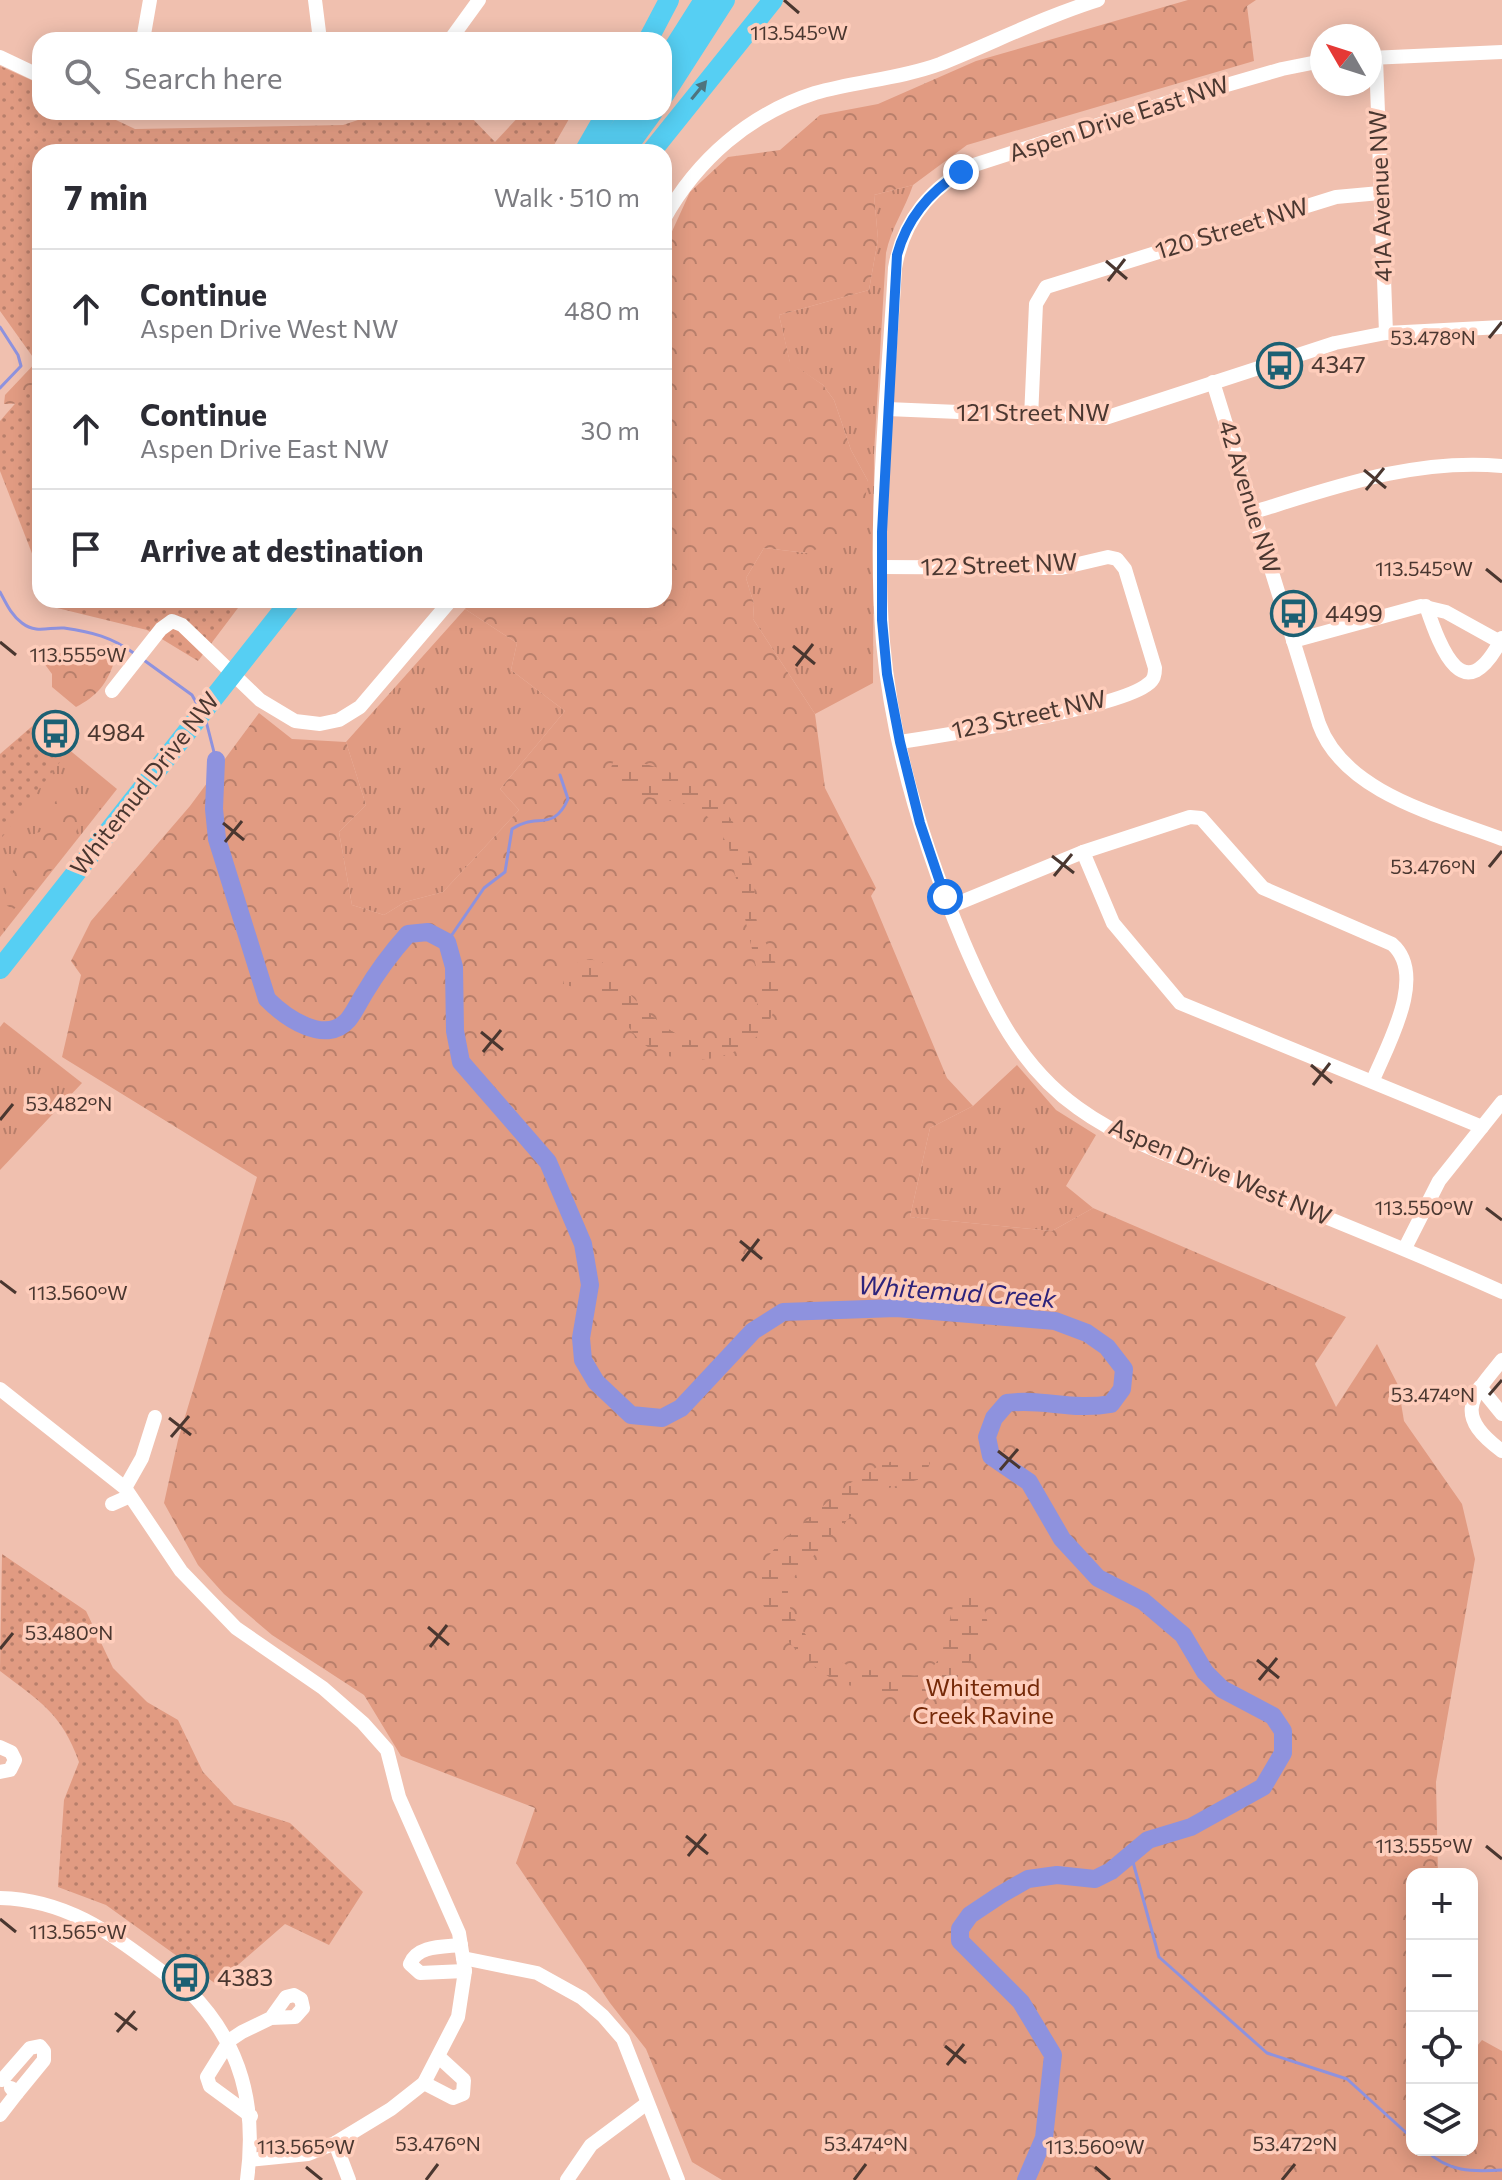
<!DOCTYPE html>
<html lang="en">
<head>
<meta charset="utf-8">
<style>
  :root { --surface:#fff; --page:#f7f7f7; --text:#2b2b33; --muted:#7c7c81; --line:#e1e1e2 }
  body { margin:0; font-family:Commissioner,sans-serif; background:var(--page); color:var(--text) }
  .controls { position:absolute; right:24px; bottom:24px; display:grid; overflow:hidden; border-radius:16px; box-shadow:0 4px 20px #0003 }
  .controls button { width:72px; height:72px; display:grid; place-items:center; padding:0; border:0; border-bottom:2px solid var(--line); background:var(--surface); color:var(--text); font:40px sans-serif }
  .compass { position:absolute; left:1310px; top:24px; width:72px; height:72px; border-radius:50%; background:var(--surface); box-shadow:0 4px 20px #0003; rotate:309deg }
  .stop { position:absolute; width:24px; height:24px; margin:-18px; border:6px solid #1a73e8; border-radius:50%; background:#fff }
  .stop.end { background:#1a73e8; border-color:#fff; box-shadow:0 2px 8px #0008 }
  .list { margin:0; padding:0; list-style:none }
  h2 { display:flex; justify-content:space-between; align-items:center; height:104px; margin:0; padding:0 32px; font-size:34px }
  h2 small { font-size:26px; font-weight:400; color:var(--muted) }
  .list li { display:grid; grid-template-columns:52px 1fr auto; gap:24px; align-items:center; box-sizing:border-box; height:120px; padding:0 32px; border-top:2px solid var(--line) }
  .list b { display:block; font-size:30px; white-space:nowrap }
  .list p { margin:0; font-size:26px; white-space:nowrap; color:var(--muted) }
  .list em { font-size:26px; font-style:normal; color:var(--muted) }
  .icon { flex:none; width:44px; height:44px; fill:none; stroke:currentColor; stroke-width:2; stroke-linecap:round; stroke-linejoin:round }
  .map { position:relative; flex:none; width:1502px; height:2180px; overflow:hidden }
  .search { position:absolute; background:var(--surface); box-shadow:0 4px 20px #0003; left:32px; top:32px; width:640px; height:88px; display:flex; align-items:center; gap:20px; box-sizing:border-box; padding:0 28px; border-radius:24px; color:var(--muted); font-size:30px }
  .panel { position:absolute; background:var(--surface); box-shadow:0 4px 20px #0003; left:32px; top:144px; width:640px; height:464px; border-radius:24px }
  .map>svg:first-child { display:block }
  .grass { fill:url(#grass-tufts) }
  .forest { fill:url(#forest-crowns) }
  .wetland { fill:url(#wetland-marsh) }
  .park { fill:url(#park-dots) }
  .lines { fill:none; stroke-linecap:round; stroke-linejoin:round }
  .stream { stroke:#8e92de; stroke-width:3 }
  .river { stroke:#8e92de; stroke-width:18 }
  .minor { stroke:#fff; stroke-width:14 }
  .highway { stroke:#56cff3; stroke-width:20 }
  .oneway { fill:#4f747e }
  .route { stroke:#1a73e8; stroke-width:10 }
  .ticks { fill:none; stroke:#4a3730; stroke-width:3 }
  .labels { text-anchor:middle; stroke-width:7; stroke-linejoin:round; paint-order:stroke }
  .street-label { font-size:24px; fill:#4a3730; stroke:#fecdbb }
  .poi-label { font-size:24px; fill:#4a3730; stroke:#fecdbb; text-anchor:start }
  .park-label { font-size:24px; fill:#762a09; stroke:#fecdbb }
  .water-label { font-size:26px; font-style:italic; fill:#2d237b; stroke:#fecdbb }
  .ticks-label { font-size:20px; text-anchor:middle; fill:#4a3730; stroke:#fecdbb; stroke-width:7; stroke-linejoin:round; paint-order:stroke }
</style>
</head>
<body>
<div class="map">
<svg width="1502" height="2180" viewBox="0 0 1502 2180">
  <defs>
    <pattern id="grass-tufts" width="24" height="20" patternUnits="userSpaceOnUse" patternTransform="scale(2)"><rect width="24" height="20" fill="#e19b82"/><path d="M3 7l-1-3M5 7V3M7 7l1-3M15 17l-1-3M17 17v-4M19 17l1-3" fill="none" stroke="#b87f6b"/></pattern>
    <pattern id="forest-crowns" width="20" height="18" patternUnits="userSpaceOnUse" patternTransform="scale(2)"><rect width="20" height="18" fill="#e19b82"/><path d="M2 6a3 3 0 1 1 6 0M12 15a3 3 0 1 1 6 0" fill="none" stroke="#b87f6b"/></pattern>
    <pattern id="wetland-marsh" width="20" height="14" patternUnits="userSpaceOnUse" patternTransform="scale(2)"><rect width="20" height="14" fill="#e19b82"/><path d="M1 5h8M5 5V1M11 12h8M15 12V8" fill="none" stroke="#b87f6b"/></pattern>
    <pattern id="park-dots" width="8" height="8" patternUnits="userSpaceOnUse" patternTransform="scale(2)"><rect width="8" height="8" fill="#e19b82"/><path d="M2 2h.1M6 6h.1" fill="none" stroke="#b87f6b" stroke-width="1.8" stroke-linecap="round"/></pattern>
  </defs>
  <rect width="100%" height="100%" fill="#f0c0af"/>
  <g class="grass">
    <path d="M913,185c-8,24 -22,43 -27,68l-12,200 -1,230 -58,31 -62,-95 1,-15 -8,-26 18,-30 43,5 61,-72 -17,-31 -17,-50 -11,-15 -33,-22 -11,-48 90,-25 9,-51 -4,-44z"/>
    <path d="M465,609l52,34 -6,27 54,41 -65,78 19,21 -76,82 -38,10 -21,13 -32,-10 -13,-73 27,-27 -20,-63z"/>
    <path d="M56,739l61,50 -117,148v-127z"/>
    <path d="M4,1022l78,61 -82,87v-143z"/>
    <path d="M1017,1065l39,45 40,25 -30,51 27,22 -41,23 -142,-14 20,-89 43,-22z"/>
  </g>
  <g class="forest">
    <path d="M1188,0h68l-9,6 7,55 -287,84 -54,40 -39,10 4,44 -9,51 -90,25 11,47 33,23 11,15 17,50 17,31 -8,51 -53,21 -43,-5 -18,30 8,26 -1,15 62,95 10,74 51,100 -5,8 76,182 26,28 -43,22 -20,89 142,14 41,-23 253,109 -31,47 21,43 41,-63 21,41 6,36 58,83 13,55 -39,223 2,92h-26v276h60v-98l10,-12 20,11v129h-780l-30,-18 -46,-113 -36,-46 -94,-140 19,-55 -134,-52 -37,-61 -92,-60 -48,-41 -26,-29 -34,-62 14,-63 79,-263 -195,-120 19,-82 -10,-14 20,-40 99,-115 69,-93 33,26 54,3 20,63 -27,27 13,73 32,10 21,-13 38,-10 76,-82 -19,-21 65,-78 -54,-41 6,-27 -52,-34 7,-9h192v-183l5,-14 -5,-4v-150l26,-57 38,-35 52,-7 40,-35 58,-11 98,-43z"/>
    <path d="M40,358v50l-6,-5 -30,1 1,-9z"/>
    <path d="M48,650c28,10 31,-8 66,12 -7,22 -17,34 -38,45l-24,-20v-13l-11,-15z"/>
    <path d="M68,787c43,26 -30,102 -54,122l-11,-5 12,-40 21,-31 12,-3 -6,-13z"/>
  </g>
  <g class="wetland">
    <path d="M623,759c64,11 115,44 130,110 3,16 0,32 3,48 3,21 19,35 22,56 8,69 -62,103 -121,79 -28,-11 -38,-50 -64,-63 -10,-5 -20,0 -29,-5l-1,-8c12,-14 21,-20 39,-14 28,32 86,109 133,71 14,-12 21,-23 27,-40l-33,-145c-32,-71 -78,-31 -121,-71l5,-15z"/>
    <path d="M926,1458l4,5 -6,15 -35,10 -24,13 -75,80c-12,36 30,74 62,86 13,5 29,2 43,5 10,2 20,6 30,1 31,-18 17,-71 43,-93l11,8 9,36c-10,20 -20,48 -37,63 -21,18 -95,4 -118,-8 -28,-15 -89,-75 -73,-109 11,-25 41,-43 60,-61 31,-28 61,-54 106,-51z"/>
  </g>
  <g class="park">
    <path d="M0,66l40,18v28h59l36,17 208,-4 39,-13h84l29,30 28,-30h50l-23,40h-510v215l-40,-56z"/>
    <path d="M40,375v199l-40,-103v-50z"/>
    <path d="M50,600h194l-46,61 -51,-31 -94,-23z"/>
    <path d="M37,722l26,36 -63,82v-86z"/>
    <path d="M2,1554l84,57 27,57 34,34 31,18 25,52 31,33 56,18 73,69 -34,53 -44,-21 -69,60 -110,-79 -48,-18 6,-87 15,-38c-18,-50 -39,-60 -79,-91z"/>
  </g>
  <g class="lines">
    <g class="stream">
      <path d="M0,327l18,28 3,11 -21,22"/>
      <path d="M0,592c6,11 11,23 22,31 14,11 27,4 42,5 28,4 48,9 71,26"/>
      <path d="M141,658l51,37 5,9"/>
      <path d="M206,721l10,39"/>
      <path d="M447,942l37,-54 21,-16 7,-43c24,-17 41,4 56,-30l-8,-24"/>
      <path d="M1130,1851l29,106 108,96 80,26 65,59"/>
      <path d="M1425,2150c24,22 46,22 77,20"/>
    </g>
    <path class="river" d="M216,760l-2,49 3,30 50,160c18,18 58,47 81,21 6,-7 11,-18 16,-26 13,-22 27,-41 44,-60l20,-2 19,10 7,25 1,64 6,31 87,100 35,82 7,41 -9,53 2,22 13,22 35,33 31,3 19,-10 72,-77 30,-19 113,-4 159,13 32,12 20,14 17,22 -2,20 -11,15c-40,7 -68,-6 -104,-1l-13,15 -7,19 4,19 38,26 33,57 36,39 45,23 40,34 22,37 17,17 51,27 10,15v22l-20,34 -72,40 -43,13 -37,31 -16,8 -38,-4 -29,4 -28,16 -30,20 -10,14v12l61,61 32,53 -9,83 -18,42"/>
    <g class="minor">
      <path d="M315,0l5,40"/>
      <path d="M143,40l7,-40"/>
      <path d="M450,40l29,-40"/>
      <path d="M0,57l40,19"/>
      <path d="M1370,58l132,-6"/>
      <path d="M1376,58l10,275"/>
      <path d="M1322,61l-40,8 -97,28 -211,68c-42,21 -71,55 -79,103 -7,123 -22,251 -12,374 9,102 41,206 81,301 27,63 56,124 114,165 51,37 115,56 173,79 84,34 168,67 251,105"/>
      <path d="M664,219c33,-59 85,-105 151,-126 41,-12 84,-14 125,-29 53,-21 103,-47 158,-64"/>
      <path d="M1213,382l106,342c25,69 120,91 183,115"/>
      <path d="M887,409l218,9 230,-75 51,-10 116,-6"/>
      <path d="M1031,418l5,-114 10,-17 290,-90 44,-4"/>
      <path d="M1254,512c81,-25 161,-54 248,-46"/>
      <path d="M880,567l181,1 47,-11 9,2 8,10 30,99c0,7 -1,12 -7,16 -28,24 -203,51 -248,58"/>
      <path d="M1426,606c15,44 38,106 76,32"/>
      <path d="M1293,641l128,-35 25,6 54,30"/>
      <path d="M112,691l49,-62 11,-8 10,4 78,75 35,21 25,3 19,-4 21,-13 91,-107"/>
      <path d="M1083,852l30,71 67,80 302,124"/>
      <path d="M949,907l134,-55 107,-35 11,1 62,70 129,56c36,31 -5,102 -19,136"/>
      <path d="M1405,1248l34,-67 63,-79"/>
      <path d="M1502,1360c-31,38 -49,55 0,91"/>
      <path d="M1480,1387l22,27"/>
      <path d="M0,1389l125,99 56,83 55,57 87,60 40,35 24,27 12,47 60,136 6,38 -7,46 -34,66 -33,26 -56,34 -27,11 -58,6"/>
      <path d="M125,1488l17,-30 13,-41"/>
      <path d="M112,1504l18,-8"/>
      <path d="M0,1747l11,5 4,8 -5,10 -10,2"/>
      <path d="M0,1898c80,2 127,50 189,93 53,53 68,116 58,189"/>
      <path d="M461,1945c-17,2 -44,0 -51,19l10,9 45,-2"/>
      <path d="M463,1958l74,15 45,25 21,18 20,23 55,141"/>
      <path d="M2,2080l28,-32 10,-2 4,5v9l-27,33"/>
      <path d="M424,2083l29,15 10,-4 1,-14 -24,-22"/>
      <path d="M0,2115l17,-22 -6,-5"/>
      <path d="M251,2116l-41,-30 -3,-9 23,-37 12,-8 29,-14 24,-1 8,-9 -2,-9 -7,-4 -8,2 -15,21"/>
      <path d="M335,2143l14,37"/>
      <path d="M567,2180l24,-35 55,-41"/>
    </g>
    <g class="highway">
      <path d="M648,40l21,-40"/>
      <path d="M664,63l40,-63"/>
      <path d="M664,95l61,-95"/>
      <path d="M584,152l23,-40"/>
      <path d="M605,152l26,-40"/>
      <path d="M624,152l29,-40"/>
      <path d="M651,152l122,-152"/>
      <path d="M0,969l291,-369"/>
    </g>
  </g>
  <defs><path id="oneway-solid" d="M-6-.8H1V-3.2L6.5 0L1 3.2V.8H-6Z" transform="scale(2)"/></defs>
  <use class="oneway" href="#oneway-solid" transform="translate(699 90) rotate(-51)"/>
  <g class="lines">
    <path class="route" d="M945,897l-25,-74 -20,-81 -13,-68 -5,-54v-88l15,-277c10,-37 32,-63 64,-83"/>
  </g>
  <path class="ticks" d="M784,0l15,13M1106,261l21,18M1108,281l17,-22M1489,338l13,-16M1364,470l22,18M1366,490l18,-22M1486,569l16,13M0,642l16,13M793,646l22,18M796,666l17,-22M223,823l21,17M225,842l17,-21M1052,856l22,17M1489,867l13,-16M1054,876l18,-22M481,1032l22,18M483,1052l18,-22M1311,1065l21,18M1313,1085l17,-22M0,1120l13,-16M1486,1208l16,12M740,1241l22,18M742,1261l17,-22M0,1281l16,12M1489,1395l13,-15M169,1418l22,17M171,1437l18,-21M998,1451l22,17M1000,1470l18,-21M428,1627l21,18M430,1647l17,-22M0,1649l13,-16M1257,1660l22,18M1259,1680l18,-22M686,1836l22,18M1486,1846l16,13M688,1856l18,-22M0,1919l16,13M115,2013l22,17M117,2032l18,-21M945,2046l21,17M947,2065l17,-21M306,2167l16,13M1095,2167l15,13M426,2180l12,-16M854,2180l12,-16M1282,2180l13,-16"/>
  <defs>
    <symbol id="bus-ring" viewBox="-11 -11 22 22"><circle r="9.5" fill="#fecdbb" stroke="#1c6073" stroke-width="1.5"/><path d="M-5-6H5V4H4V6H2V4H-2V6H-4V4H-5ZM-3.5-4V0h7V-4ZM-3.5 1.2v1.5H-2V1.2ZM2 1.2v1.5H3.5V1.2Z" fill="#1c6073"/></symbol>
  </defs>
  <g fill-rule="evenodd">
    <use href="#bus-ring" x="1254" y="340" width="51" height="51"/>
    <use href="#bus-ring" x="1268" y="588" width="51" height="51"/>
    <use href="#bus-ring" x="30" y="708" width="51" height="51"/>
    <use href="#bus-ring" x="160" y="1952" width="51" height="51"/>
  </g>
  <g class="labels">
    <g class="street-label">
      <text transform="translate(1119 119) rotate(-18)" y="8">Aspen Drive East NW</text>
      <text transform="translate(1381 196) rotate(-92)" y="8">41A Avenue NW</text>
      <text transform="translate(1232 229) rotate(-17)" y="8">120 Street NW</text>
      <text x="1033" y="421">121 Street NW</text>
      <text transform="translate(1249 497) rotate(73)" y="8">42 Avenue NW</text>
      <text transform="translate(999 565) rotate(-2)" y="8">122 Street NW</text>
      <text transform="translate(1029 715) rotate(-12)" y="8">123 Street NW</text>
      <text transform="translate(145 784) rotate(-52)" y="8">Whitemud Drive NW</text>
      <text transform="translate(1220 1172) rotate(23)" y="8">Aspen Drive West NW</text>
    </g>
    <g class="poi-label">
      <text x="1311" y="373">4347</text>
      <text x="1325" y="622">4499</text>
      <text x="87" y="741">4984</text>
      <text x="217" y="1986">4383</text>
    </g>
    <g class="park-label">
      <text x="983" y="1696">Whitemud<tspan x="983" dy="28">Creek Ravine</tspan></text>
    </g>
    <g class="water-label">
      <text transform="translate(957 1292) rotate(4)" y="9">Whitemud Creek</text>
    </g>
  </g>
  <g class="ticks-label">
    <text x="799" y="40">113.545°W</text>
    <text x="1433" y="345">53.478°N</text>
    <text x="1424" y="576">113.545°W</text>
    <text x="78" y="662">113.555°W</text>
    <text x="1433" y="874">53.476°N</text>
    <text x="69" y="1111">53.482°N</text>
    <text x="1424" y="1215">113.550°W</text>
    <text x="78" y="1300">113.560°W</text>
    <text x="1433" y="1402">53.474°N</text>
    <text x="69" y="1640">53.480°N</text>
    <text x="1424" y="1853">113.555°W</text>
    <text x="78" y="1939">113.565°W</text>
    <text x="438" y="2151">53.476°N</text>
    <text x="866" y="2151">53.474°N</text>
    <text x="1295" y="2151">53.472°N</text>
    <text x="306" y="2154">113.565°W</text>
    <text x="1095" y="2154">113.560°W</text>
  </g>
</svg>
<div class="controls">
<button>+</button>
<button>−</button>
<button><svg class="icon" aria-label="locate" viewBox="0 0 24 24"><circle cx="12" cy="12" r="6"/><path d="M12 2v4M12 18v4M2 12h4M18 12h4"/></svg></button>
<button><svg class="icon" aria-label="layers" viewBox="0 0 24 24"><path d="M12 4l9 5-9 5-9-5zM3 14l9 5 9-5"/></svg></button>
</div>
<svg class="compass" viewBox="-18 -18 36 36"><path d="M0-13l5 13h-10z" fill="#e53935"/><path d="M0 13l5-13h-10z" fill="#7c7c81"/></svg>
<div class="stop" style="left:945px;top:897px"></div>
<div class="stop end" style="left:961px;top:172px"></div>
<div class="search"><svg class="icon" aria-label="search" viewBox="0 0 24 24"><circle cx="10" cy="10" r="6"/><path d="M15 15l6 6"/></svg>Search here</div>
<section class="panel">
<h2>7 min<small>Walk · 510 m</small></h2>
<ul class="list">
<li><svg class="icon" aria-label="ahead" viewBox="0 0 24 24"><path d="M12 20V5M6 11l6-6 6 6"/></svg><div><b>Continue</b><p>Aspen Drive West NW</p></div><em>480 m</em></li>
<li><svg class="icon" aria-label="ahead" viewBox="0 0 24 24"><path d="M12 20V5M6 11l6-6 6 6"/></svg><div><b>Continue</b><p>Aspen Drive East NW</p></div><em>30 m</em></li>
<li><svg class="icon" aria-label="arrive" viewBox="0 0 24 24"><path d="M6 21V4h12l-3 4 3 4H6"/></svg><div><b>Arrive at destination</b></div></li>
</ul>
</section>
</div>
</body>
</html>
